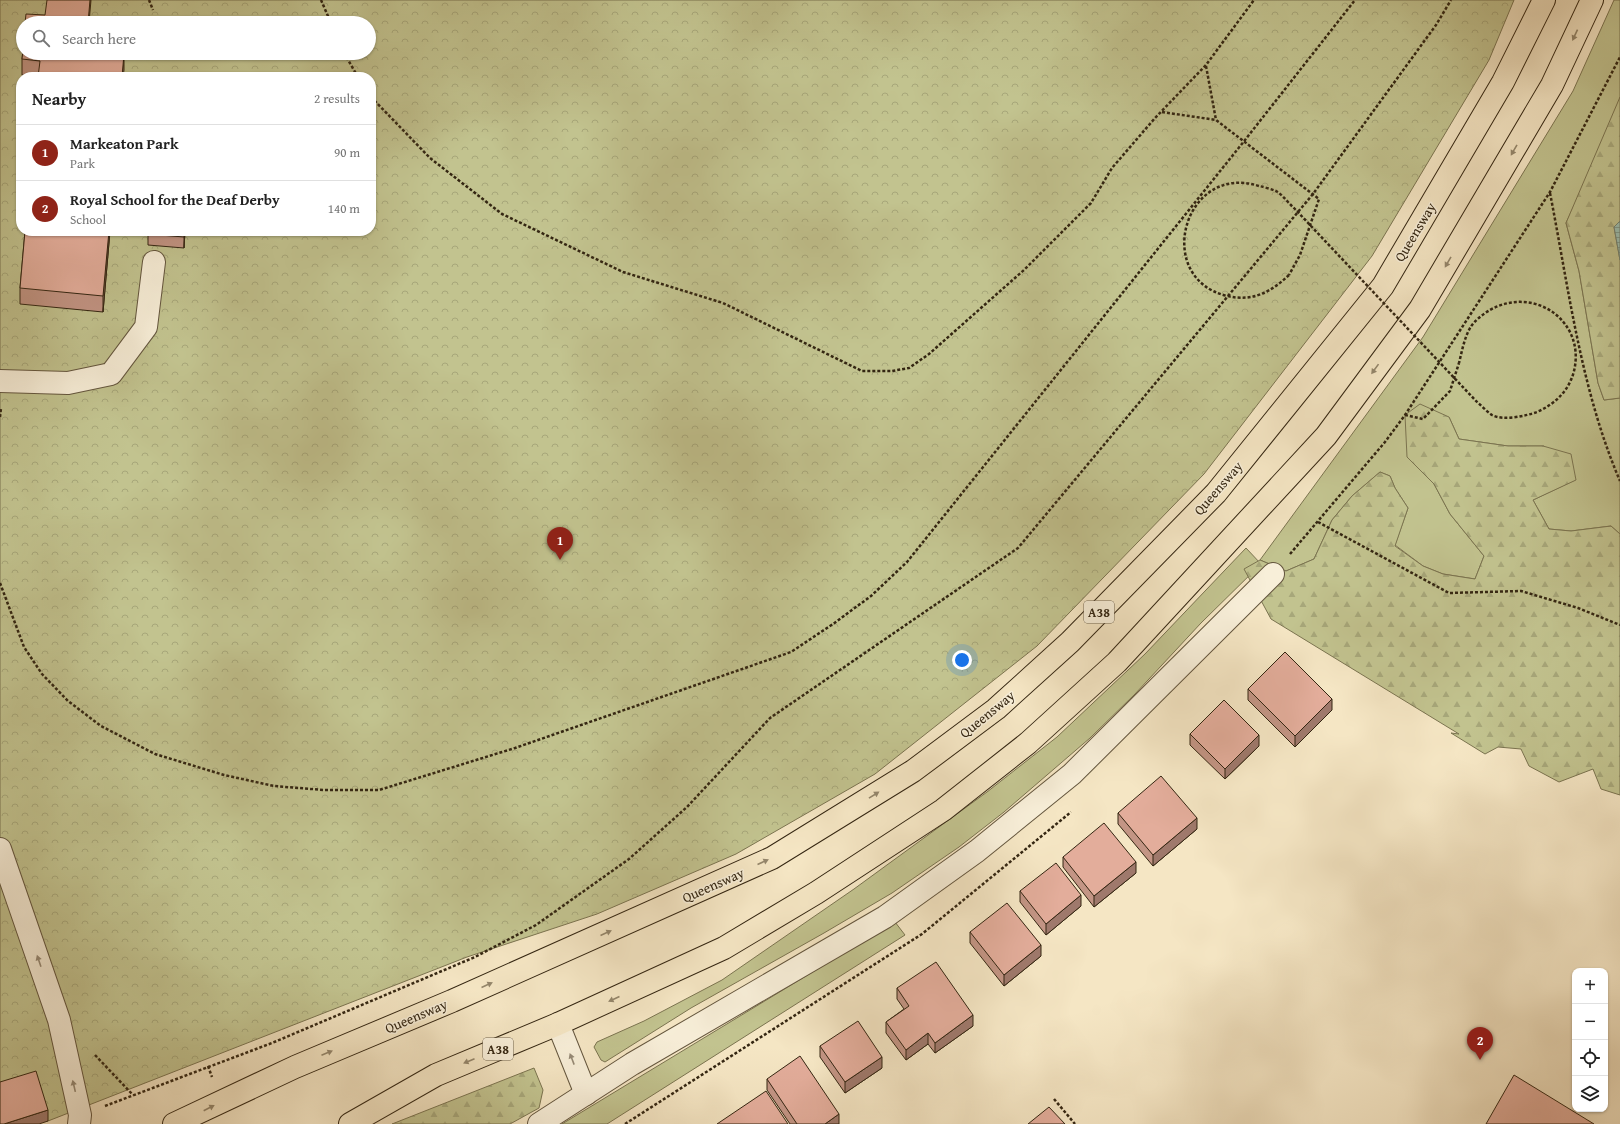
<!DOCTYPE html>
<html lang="en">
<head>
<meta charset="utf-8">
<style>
  :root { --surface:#fff; --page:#f6f6f6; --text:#222; --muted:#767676; --line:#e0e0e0; --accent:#8f2418 }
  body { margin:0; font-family:"Gentium Book Plus",serif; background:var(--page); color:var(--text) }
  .controls { position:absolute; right:12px; bottom:12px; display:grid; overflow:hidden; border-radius:8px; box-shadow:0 1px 3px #0004 }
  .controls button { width:36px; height:36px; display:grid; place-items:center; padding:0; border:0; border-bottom:1px solid var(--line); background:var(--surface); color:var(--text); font:20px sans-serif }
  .you { position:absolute; left:962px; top:660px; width:14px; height:14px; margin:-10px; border:3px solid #fff; border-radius:50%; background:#1a73e8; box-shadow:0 0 0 6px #1a73e833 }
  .badge { display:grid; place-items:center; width:26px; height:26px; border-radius:50%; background:var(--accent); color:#fff; font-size:13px; font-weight:700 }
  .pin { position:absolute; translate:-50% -33px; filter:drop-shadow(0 1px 2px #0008) }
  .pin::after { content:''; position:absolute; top:21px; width:14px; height:12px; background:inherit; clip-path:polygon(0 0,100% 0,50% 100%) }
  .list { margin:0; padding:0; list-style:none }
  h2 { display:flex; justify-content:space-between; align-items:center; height:52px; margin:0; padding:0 16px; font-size:17px }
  h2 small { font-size:13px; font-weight:400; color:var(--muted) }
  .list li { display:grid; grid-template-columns:26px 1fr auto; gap:12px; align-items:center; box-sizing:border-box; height:56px; padding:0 16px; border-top:1px solid var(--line) }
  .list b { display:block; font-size:15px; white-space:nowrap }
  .list p { margin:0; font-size:13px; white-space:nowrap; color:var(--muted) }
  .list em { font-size:13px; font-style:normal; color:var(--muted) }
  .icon { flex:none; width:22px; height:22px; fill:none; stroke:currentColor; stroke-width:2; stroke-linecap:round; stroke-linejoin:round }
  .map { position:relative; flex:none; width:1620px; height:1124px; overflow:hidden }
  .search { position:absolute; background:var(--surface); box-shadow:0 1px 3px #0004; left:16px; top:16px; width:360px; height:44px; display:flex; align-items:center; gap:10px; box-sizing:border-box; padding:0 14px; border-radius:22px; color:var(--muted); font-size:15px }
  .panel { position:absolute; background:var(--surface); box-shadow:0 1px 3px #0004; left:16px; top:72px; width:360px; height:164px; border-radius:16px }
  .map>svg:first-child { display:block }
  .grass { fill:#c2c38f; stroke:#7b7450 }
  .forest { fill:url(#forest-firs); stroke:#7b7450 }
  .park { fill:url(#park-crowns); stroke:#7b7450; fill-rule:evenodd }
  .water { fill:url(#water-rules); stroke:#728273 }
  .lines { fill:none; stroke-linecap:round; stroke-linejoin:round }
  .minor-casing { stroke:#64563e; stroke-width:24 }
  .highway-casing { stroke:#342612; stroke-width:24 }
  .path { stroke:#342612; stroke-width:2.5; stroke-dasharray:3 2; stroke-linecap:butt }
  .minor { stroke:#f8efd9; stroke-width:22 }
  .highway { stroke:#f5e6c4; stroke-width:22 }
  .path-bridge { stroke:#342612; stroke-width:2.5; stroke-dasharray:3 2; stroke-linecap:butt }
  .wall { fill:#c39585; stroke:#342612 }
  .shaded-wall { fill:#9f796c; stroke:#342612 }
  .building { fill:#e3ad9b; stroke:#342612 }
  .oneway { fill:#94866b }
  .oneway2 { fill:#968a76 }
  .labels { text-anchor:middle; stroke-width:3; stroke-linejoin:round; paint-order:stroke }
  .shield { fill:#f8efd9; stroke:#6f624e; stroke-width:1 }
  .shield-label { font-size:13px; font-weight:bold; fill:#342612 }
  .street-label { font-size:14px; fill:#342612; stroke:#f8efd9 }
</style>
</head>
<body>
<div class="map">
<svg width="1620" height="1124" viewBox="0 0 1620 1124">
  <defs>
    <pattern id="forest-firs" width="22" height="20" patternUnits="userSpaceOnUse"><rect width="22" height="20" fill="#c2c38f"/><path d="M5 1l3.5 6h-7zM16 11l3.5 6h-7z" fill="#a7a77a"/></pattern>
    <pattern id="park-crowns" width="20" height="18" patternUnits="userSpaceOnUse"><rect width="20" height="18" fill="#c2c38f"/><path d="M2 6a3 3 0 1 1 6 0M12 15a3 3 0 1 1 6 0" fill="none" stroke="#a7a77a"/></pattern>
    <pattern id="water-rules" width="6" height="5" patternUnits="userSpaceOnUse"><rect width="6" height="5" fill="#9cc0b3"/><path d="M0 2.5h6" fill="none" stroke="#809c90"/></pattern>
  </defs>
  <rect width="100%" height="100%" fill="#f5e6c4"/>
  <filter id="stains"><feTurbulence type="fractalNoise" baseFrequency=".005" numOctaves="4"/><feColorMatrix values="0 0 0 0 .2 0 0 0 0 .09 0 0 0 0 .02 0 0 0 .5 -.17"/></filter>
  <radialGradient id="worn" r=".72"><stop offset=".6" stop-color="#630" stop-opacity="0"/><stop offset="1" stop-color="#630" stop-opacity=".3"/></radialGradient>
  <g class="grass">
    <path d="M1614,0h6v106l-54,117 13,48 19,112 6,17 16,-2v136l-9,-8 -40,5 -22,-2 -16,-29 42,-20 -31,-34h-36l-49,-7 -10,-22 -42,40 27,27 16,30 34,42 -9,23 -32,-5 -20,-8 -28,-21 13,-37 -13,-20 -5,-12 -10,-4 -28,24 -20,24 -18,39 -28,12 -26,-11 163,-223 150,-246z"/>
    <path d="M1246,548l15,16 -60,59 -66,71 -45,44 -86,74 -45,35 -67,46 -68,40 -133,75 -86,54 -4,-2 -7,-13 3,-5 47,-21 78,-41 132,-91 133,-97 70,-55 88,-83z"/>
    <path d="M895,922l10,13 -298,189h-45z"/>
  </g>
  <g class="forest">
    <path d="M1620,97v124l-6,6 6,33v138l-16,2 -6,-17 -19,-112 -13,-48z"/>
    <path d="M1420,404l29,13 10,22 49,7h35l28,8 5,26 -43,20 16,29 22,2 40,-5 9,8v261l-19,-6 -8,-20 -34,13 -30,-16 -8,-17 -23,-2 -13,7 -34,-21 8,1 -188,-115 -27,-50 16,-9 26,11 28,-12 18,-39 20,-24 28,-24 10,4 5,12 13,20 -13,38 28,20 20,8 32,5 9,-23 -34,-42 -16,-30 -27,-27 -2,-42z"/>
    <path d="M534,1068l9,22 -4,18 -29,16h-118z"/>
  </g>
  <path class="park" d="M0,0h1514l-25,60 -117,196 -168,218 -167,172 -162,128 -139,80 -139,60 -130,43 -419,164 -48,3zM23,23h346v30h-346zM21,77h350v154h-350z"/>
  <path class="water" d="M1620,221v39l-6,-33z"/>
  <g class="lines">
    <defs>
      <g id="minor">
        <path d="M0,381l68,2 43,-9 35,-47 8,-65"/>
        <path d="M0,849l59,171 21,95 -1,9"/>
        <path d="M558,1024l28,70"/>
        <path d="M539,1124l93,-60 253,-147 92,-66 95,-77 201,-200"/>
      </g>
      <g id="highway">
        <path d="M174,1124l121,-57 157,-66 320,-143 141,-87 83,-62 74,-67 146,-149 167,-207 120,-204 41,-82"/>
        <path d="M350,1124l86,-49 122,-51 166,-76 92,-55 127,-83 85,-67 89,-81 209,-226 94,-127 132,-224 40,-85"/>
      </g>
    </defs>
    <use href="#minor" class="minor-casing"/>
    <use href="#highway" class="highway-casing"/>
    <g class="path">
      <path d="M149,0l4,10"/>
      <path d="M321,0l10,23"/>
      <path d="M344,53l14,24"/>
      <path d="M1206,66l10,54"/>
      <path d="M371,97l59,61 72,56 121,58 100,31 139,68h30l17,-3 20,-14 95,-84 67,-67 21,-35 43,-50 51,-53 48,-65"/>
      <path d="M1162,112l54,8 103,79 -19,56 -11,20"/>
      <path d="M1550,193c19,97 31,197 70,288"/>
      <path d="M1405,415l18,4 27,-28 9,-28"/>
      <path d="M0,417l1,-9"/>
      <path d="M1318,522l131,71 72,-2 57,17 42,17"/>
      <path d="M1290,554l95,-112 20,-27 145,-223 70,-135"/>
      <path d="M0,583l24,64 18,27 26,27 33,25 54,28 69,21 50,11 50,4h55l136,-42 276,-96 42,-28 38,-28 36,-34 338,-422 110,-140"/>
      <path d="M95,1055l38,40"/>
      <path d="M208,1066l4,11"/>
      <path d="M1054,1099l21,25"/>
      <path d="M105,1106l167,-63 203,-86 61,-32 93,-66 58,-52 83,-89 248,-170 295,-354 123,-169 15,-25"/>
      <path d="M625,1124l297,-190 149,-122"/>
    </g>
    <use href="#minor" class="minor"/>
    <use href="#highway" class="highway"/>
    <path class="path-bridge" d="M1289,275c-18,17 -36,27 -62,21 -75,-18 -43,-134 32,-110 5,1 12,3 17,5 7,4 12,12 18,17l182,193c5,4 10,10 16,14 11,6 34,1 45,-3 18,-8 32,-21 37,-41 12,-50 -40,-86 -84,-61 -7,4 -16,11 -20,18 -6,11 -8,23 -11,35"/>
  </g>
  <g class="wall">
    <path d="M23,50l101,20 -86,6 -16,-1v-16z"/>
    <path d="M25,231h85l-7,81 -83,-8v-16z"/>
    <path d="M185,231l-1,17 -36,-3v-11z"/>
    <path d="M1248,689l84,21 -37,37 -47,-47z"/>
    <path d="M1190,734l69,12 -34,33 -35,-34z"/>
    <path d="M1118,813l79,16 -44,37 -35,-42z"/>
    <path d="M1063,857l73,16 -42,34 -31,-40z"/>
    <path d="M1020,891l61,15 -35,29 -26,-33z"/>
    <path d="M970,932l71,24 -37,30 -34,-43z"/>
    <path d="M897,988l76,38 -38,27 -7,-9 -22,16 -20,-27v-11l18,-13 -7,-10z"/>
    <path d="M820,1046l62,22 -37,25 -25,-36z"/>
    <path d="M767,1079l72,45h-49l-23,-34z"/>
  </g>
  <g class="shaded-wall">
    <path d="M90,0h1l-2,23h-1z"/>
    <path d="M124,54v16l-1,7h-1z"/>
    <path d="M109,231h1l-7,81v-16z"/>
    <path d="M184,231h1l-1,17z"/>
    <path d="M1332,699v11l-37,37v-11z"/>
    <path d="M1259,735v11l-34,33v-10z"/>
    <path d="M1197,818v11l-44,37v-11z"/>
    <path d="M1136,862v11l-42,34v-11z"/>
    <path d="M1081,895v11l-35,29v-11z"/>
    <path d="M1041,945v11l-37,30v-11z"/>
    <path d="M973,1015v11l-38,27v-10z"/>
    <path d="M928,1033v11l-22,16v-10z"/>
    <path d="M882,1057v11l-37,25v-11z"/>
    <path d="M48,1110v11l-9,3h-35z"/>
    <path d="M839,1114v10h-14z"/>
  </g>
  <g class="building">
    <path d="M47,0h43l-2,23h-63l1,-9 19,1z"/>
    <path d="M23,50v3h87l14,1 -2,23h-84l2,-16 -18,-2z"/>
    <path d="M25,231h84l-6,65 -83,-8z"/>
    <path d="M148,231h36v6l-36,-3z"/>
    <path d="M1285,652l47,47 -37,37 -47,-47z"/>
    <path d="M1224,700l35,35 -34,34 -35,-35z"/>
    <path d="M1161,776l36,42 -44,37 -35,-42z"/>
    <path d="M1104,823l32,39 -42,34 -31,-39z"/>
    <path d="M1056,863l25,32 -35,29 -26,-33z"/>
    <path d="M1007,903l34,42 -37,30 -34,-43z"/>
    <path d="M936,962l37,53 -38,28 -7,-10 -22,17 -20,-28 23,-16 -12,-18z"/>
    <path d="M858,1021l24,36 -37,25 -25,-36z"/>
    <path d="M800,1056l39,58 -14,10h-28l-30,-45z"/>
    <path d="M36,1071l12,39 -44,14h-4v-42z"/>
    <path d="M1514,1075l80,49h-108z"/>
    <path d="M766,1091l22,33h-71z"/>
    <path d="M1049,1107l16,17h-37z"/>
  </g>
  <defs><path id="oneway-solid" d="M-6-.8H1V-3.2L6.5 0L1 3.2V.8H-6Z"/></defs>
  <g class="oneway">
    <use href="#oneway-solid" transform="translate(1575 35) rotate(115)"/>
    <use href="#oneway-solid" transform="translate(1514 150) rotate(120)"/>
    <use href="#oneway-solid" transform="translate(1448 262) rotate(120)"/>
    <use href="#oneway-solid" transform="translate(1375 369) rotate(126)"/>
    <use href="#oneway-solid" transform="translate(874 795) rotate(-32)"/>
    <use href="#oneway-solid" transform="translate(763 862) rotate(-24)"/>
    <use href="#oneway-solid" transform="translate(606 933) rotate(-24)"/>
    <use href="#oneway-solid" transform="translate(487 985) rotate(-24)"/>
    <use href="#oneway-solid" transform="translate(614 999) rotate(156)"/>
    <use href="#oneway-solid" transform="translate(327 1053) rotate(-23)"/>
    <use href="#oneway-solid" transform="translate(469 1061) rotate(157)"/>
    <use href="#oneway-solid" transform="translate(209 1108) rotate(-27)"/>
  </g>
  <g class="oneway2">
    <use href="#oneway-solid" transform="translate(39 961) rotate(-109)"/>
    <use href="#oneway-solid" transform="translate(572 1059) rotate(-111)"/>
    <use href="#oneway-solid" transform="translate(74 1086) rotate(-103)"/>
  </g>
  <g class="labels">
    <g class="shield">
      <rect x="1084" y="601" width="30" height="22" rx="3"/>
      <rect x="483" y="1038" width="30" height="22" rx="3"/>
    </g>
    <g class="shield-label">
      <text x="1099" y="617">A38</text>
      <text x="498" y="1054">A38</text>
    </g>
    <g class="street-label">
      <text transform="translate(1415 232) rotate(-59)" y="5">Queensway</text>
      <text transform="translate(1218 488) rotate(-49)" y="5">Queensway</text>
      <text transform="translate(987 714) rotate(-39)" y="5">Queensway</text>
      <text transform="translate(713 885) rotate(-24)" y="5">Queensway</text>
      <text transform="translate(416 1016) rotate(-23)" y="5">Queensway</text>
    </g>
  </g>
  <rect width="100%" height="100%" filter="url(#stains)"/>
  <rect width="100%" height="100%" fill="url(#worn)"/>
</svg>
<div class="controls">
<button>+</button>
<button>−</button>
<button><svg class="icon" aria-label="locate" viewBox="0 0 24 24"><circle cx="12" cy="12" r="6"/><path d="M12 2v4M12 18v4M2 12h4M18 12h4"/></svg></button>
<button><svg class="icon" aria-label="layers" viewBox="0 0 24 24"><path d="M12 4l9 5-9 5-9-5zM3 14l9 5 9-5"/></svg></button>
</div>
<div class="you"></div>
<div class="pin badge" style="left:560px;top:560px">1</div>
<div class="pin badge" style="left:1480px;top:1060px">2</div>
<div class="search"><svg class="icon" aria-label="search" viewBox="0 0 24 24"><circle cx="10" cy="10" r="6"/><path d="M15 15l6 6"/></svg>Search here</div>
<section class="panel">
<h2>Nearby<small>2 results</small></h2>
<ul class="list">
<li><span class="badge">1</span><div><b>Markeaton Park</b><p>Park</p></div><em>90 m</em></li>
<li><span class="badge">2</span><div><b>Royal School for the Deaf Derby</b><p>School</p></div><em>140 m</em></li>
</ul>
</section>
</div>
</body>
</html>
